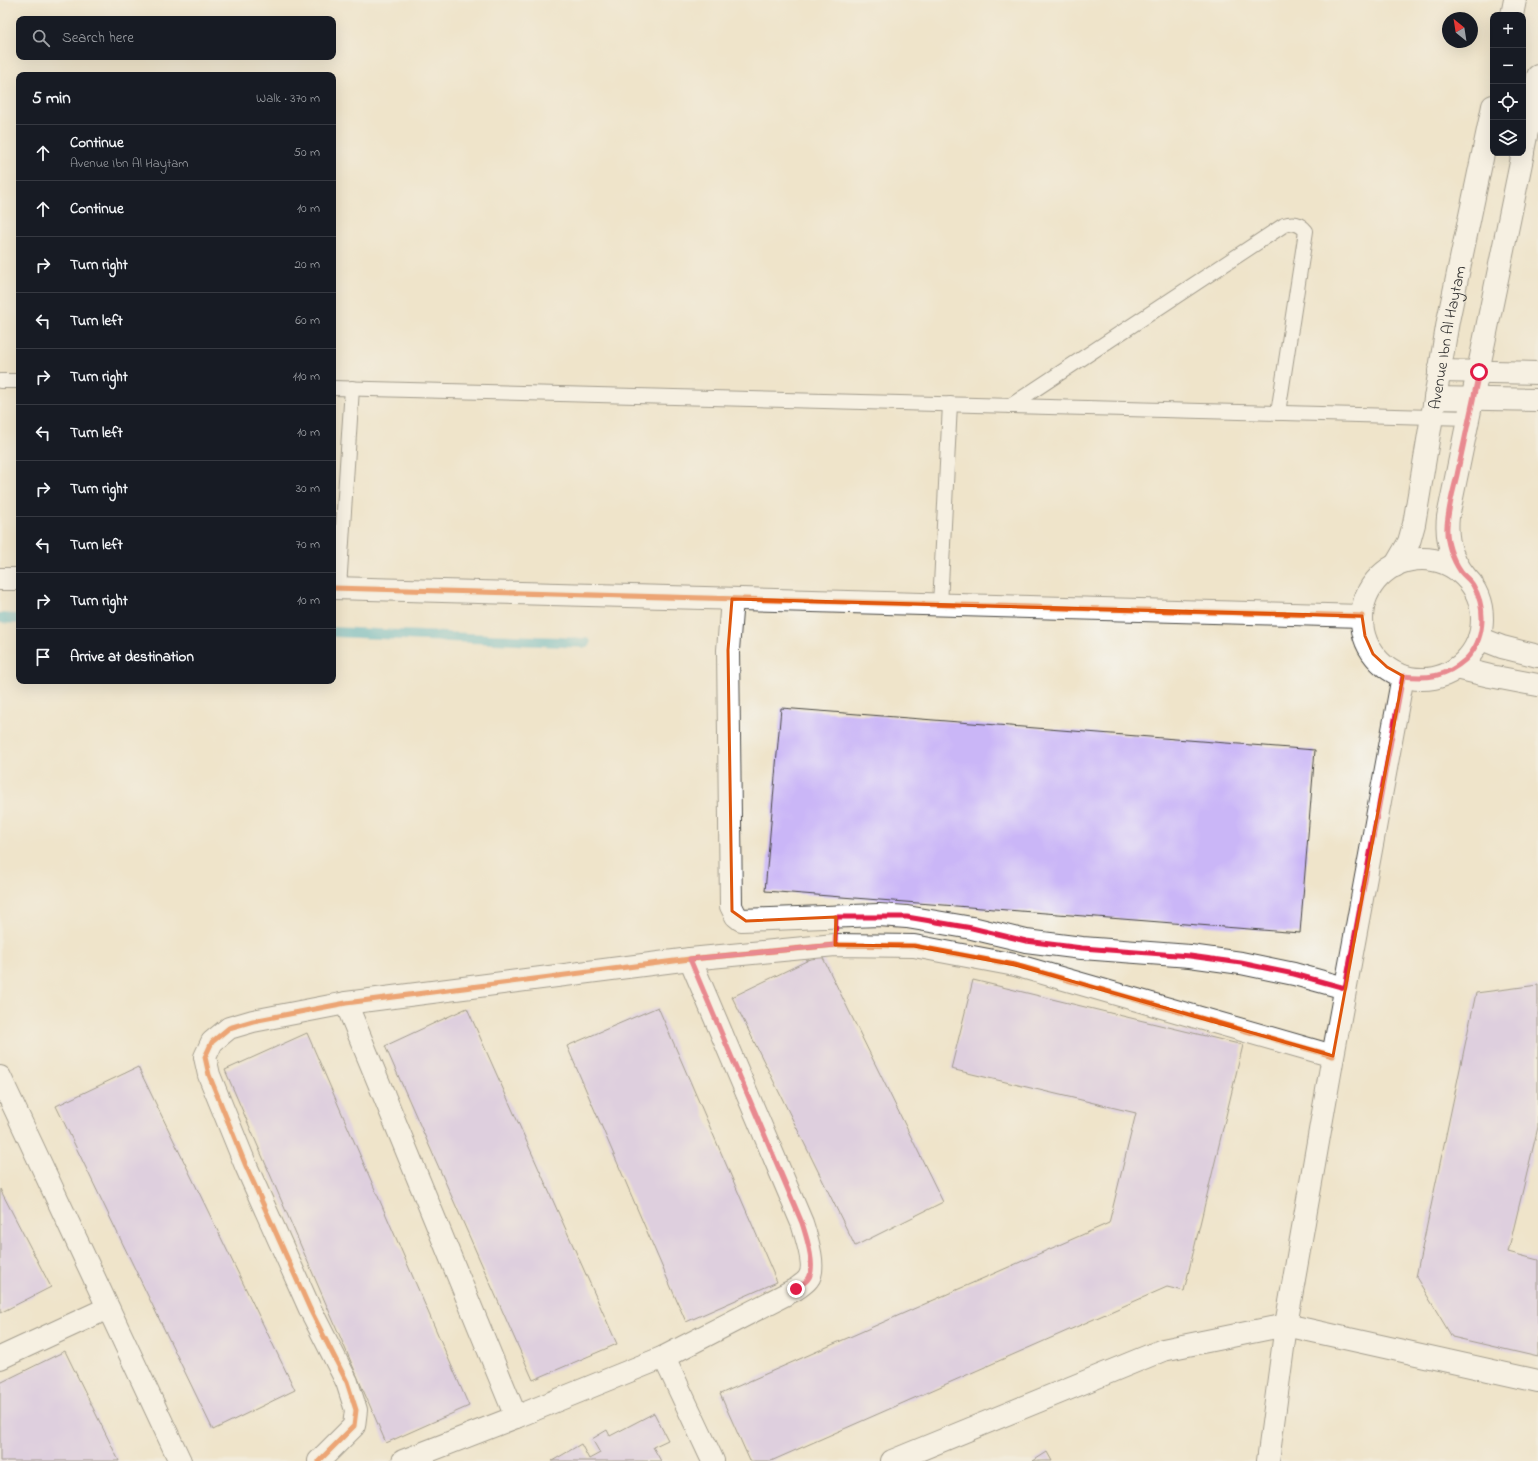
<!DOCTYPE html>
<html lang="en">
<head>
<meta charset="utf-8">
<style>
  :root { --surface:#171b24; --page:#242831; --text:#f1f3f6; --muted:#9ea1a6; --line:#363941 }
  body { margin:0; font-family:"Indie Flower",sans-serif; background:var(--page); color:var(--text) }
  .controls { position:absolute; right:12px; top:12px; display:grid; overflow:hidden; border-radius:8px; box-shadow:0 4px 16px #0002 }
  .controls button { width:36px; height:36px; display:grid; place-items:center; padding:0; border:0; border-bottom:1px solid var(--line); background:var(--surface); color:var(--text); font:20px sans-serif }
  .compass { position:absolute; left:1442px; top:12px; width:36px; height:36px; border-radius:50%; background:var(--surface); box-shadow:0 4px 16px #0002; rotate:330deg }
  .stop { position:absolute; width:12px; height:12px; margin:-9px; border:3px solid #e11d48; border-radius:50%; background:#fff }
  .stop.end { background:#e11d48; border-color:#fff; box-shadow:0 1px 4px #0008 }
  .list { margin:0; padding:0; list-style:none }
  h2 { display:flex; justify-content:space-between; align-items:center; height:52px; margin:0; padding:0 16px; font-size:17px }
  h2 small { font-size:13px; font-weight:400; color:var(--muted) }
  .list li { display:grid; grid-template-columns:26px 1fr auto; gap:12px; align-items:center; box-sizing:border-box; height:56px; padding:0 16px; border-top:1px solid var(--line) }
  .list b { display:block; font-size:15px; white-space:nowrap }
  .list p { margin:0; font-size:13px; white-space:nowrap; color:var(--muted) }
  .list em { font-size:13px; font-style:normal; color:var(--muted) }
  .icon { flex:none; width:22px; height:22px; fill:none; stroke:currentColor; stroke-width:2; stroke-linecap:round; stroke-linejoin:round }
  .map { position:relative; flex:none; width:1538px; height:1461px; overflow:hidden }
  .search { position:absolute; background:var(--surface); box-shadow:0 4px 16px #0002; left:16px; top:16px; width:320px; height:44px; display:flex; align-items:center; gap:10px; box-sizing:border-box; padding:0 14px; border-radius:8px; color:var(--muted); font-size:15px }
  .panel { position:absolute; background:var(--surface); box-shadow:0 4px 16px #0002; left:16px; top:72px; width:320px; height:612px; border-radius:8px }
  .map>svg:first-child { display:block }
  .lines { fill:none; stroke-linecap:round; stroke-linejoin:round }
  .stream { stroke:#46b0c5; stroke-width:10 }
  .building { fill:#cab6f7 }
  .lane-casing { stroke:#484743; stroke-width:16 }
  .street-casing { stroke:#484743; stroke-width:24 }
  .lane { stroke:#fff; stroke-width:14 }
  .street { stroke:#fff; stroke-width:22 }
  .cycleway-casing { stroke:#f6f6f2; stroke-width:8 }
  .cycleway { stroke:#e8590c; stroke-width:5 }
  .route { stroke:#e11d48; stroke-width:5 }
  .marked { fill:none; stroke:#df570e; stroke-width:3; stroke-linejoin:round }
  .labels { text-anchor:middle; stroke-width:3.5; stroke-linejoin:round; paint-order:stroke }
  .street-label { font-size:16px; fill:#2b2b2b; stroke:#f6f6f2 }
</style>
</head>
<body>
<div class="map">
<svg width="1538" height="1461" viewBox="0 0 1538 1461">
  <rect width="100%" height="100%" fill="#f6f6f2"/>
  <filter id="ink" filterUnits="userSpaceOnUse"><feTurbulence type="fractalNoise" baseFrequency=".025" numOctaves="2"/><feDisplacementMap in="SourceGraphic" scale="8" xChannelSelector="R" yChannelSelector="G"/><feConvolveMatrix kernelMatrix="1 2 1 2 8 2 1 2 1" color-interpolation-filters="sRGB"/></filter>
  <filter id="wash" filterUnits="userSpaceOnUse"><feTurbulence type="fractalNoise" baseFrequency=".012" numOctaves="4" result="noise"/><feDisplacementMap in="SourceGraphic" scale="16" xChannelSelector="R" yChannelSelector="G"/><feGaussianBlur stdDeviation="0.9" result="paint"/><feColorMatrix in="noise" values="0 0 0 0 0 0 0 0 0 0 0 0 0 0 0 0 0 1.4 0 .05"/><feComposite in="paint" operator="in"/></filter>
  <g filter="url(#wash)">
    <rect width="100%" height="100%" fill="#efe4ca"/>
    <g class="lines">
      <g class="stream">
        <path d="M0,618l19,1"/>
        <path d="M333,632l253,11"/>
      </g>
    </g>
    <g id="blocks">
      <g class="building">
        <path d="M781,708l534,42 -15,183 -535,-42z"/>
        <path d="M821,954l122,248 -88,44 -123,-249z"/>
        <path d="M973,980l270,65 -59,246 -17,-4 -396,174h-21l-30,-67 389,-171 27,-110 -185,-44z"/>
        <path d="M1538,985v142l-30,125 30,8v97l-86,-20 -36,-60 60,-284z"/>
        <path d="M658,1007l119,275 -91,40 -119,-276z"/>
        <path d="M467,1008l150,336 -84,36 -148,-334z"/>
        <path d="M307,1033l162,373 -83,37 -161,-373z"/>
        <path d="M138,1067l157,323 -82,40 -157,-324z"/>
        <path d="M0,1189l51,98 -51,26z"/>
        <path d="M65,1351l54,110h-119v-78z"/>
        <path d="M654,1413l14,27 -15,7 8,14h-109l29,-17 8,15 11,-6 -8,-14 15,-9 3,6z"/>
        <path d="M1047,1452l5,9h-19z"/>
      </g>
    </g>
  </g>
  <g filter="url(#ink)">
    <use href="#blocks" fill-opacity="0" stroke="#484743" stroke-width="1"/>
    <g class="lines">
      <defs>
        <g id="lane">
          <path d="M0,381h19"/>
          <path d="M333,388l1136,30"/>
          <path d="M1010,406l274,-181c9,-3 15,-2 22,6l-28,182"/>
          <path d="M339,588l13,-200"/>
          <path d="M940,605l10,-201"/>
        </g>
        <g id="street">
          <path d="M1512,15l3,-15"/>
          <path d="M1523,151l15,-75"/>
          <path d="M1439,371l99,2"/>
          <path d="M1435,398l103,2"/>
          <circle cx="1422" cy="619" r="60"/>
          <path id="s1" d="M1395,566l14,-24 5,-18 34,-203 45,-215"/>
          <path d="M0,579h19"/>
          <path d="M1472,584c-18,-19 -27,-40 -24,-67l75,-364"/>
          <path d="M333,588l1029,28"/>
          <path d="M732,599l-4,51 3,256 5,10 5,4 138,-5 28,2 65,11 54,13 56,7 108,8 51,7 53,11 51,14"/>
          <path d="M1479,638l23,9 36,9"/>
          <path d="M1457,668l33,8 48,9"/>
          <path d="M346,1003l170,414 148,-60 49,104"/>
          <path d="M0,1077l180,384"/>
          <path d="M664,1357l132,-68c4,-3 9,-6 12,-10 9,-11 -2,-43 -6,-56l-112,-264"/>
          <path d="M0,1358l108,-50"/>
          <path d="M319,1461l35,-35 2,-16 -9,-28 -37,-73 -64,-143 -37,-91 -4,-18 7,-15 17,-14 24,-7 93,-18 344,-44 145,-14 79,1 101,19 318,91"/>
          <path d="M403,1461l113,-44"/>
          <path d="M892,1461l271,-111 123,-25 252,56"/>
          <path d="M1268,1461l18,-136 47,-269 70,-380"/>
        </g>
      </defs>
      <use href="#lane" class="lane-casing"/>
      <use href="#street" class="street-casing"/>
      <use href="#lane" class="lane"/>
      <use href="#street" class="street"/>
      <defs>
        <g id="cycleway">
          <path d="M333,588l1029,28"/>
          <path d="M319,1461l35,-35 2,-16 -9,-28 -37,-73 -64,-143 -37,-91 -4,-18 7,-15 17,-14 24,-7 93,-18 344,-44 145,-14 79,1 101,19 318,91"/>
        </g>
      </defs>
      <use href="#cycleway" class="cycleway-casing"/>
      <use href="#cycleway" class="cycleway"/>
    </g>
  </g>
  <g class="lines" filter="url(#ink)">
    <path class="route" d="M796,1289c3,-3 9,-6 12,-10 9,-11 -2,-43 -6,-56l-112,-264 145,-14 1,-28h71l65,11 54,13 56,7 108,8 51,7 53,11 51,14 58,-312c24,3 43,1 62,-16 20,-19 22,-51 8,-75 -3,-5 -9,-9 -12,-13 -9,-13 -15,-31 -14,-46 1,-17 6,-34 10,-51 7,-34 15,-69 22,-103"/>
  </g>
  <path d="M0 0H1538V1461H0ZM732,599l630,17 3,20 8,18 14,13 16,9 -70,380 -318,-91 -101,-19 -79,-1 1,-28 -90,4 -14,-10 -4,-261z" fill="#efe4ca" fill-opacity=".55" fill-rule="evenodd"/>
  <path class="marked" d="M732,599l630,17 3,20 8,18 14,13 16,9 -70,380 -318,-91 -101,-19 -79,-1 1,-28 -90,4 -14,-10 -4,-261z"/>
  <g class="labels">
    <g class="street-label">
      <text dy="6" stroke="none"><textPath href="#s1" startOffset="236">Avenue Ibn Al Haytam</textPath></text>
    </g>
  </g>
</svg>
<div class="controls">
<button>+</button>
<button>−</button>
<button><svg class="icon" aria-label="locate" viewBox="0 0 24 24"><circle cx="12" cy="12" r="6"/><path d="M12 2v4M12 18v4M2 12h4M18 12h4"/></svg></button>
<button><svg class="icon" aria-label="layers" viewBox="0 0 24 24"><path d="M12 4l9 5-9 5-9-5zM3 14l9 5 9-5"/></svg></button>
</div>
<svg class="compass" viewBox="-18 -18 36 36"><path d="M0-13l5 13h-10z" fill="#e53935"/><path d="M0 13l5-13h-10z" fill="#9ea1a6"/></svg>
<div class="stop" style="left:1479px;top:372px"></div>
<div class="stop end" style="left:796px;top:1289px"></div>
<div class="search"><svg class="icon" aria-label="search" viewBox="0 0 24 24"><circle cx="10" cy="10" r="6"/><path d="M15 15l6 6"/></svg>Search here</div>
<section class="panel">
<h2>5 min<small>Walk · 370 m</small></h2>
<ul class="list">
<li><svg class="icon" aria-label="ahead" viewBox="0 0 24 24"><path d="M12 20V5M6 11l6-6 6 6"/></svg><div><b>Continue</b><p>Avenue Ibn Al Haytam</p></div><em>50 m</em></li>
<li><svg class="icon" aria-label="ahead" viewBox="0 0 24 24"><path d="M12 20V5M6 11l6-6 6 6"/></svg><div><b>Continue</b></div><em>10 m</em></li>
<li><svg class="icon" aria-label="right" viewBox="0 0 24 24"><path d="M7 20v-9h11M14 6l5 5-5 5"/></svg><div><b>Turn right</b></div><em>20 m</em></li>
<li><svg class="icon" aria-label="left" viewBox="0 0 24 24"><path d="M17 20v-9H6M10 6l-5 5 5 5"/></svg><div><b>Turn left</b></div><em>60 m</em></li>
<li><svg class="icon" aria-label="right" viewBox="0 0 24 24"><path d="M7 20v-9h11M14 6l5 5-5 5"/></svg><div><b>Turn right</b></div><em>110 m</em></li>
<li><svg class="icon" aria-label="left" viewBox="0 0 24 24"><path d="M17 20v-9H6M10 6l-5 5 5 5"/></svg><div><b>Turn left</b></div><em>10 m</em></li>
<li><svg class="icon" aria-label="right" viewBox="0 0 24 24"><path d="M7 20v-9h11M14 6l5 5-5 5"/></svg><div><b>Turn right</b></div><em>30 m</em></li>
<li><svg class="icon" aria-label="left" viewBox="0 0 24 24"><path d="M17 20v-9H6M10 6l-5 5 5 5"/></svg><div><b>Turn left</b></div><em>70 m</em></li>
<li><svg class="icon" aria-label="right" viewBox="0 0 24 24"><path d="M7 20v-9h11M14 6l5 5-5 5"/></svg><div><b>Turn right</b></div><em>10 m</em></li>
<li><svg class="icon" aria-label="arrive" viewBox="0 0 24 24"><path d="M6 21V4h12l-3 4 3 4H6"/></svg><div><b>Arrive at destination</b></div></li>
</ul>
</section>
</div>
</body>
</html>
